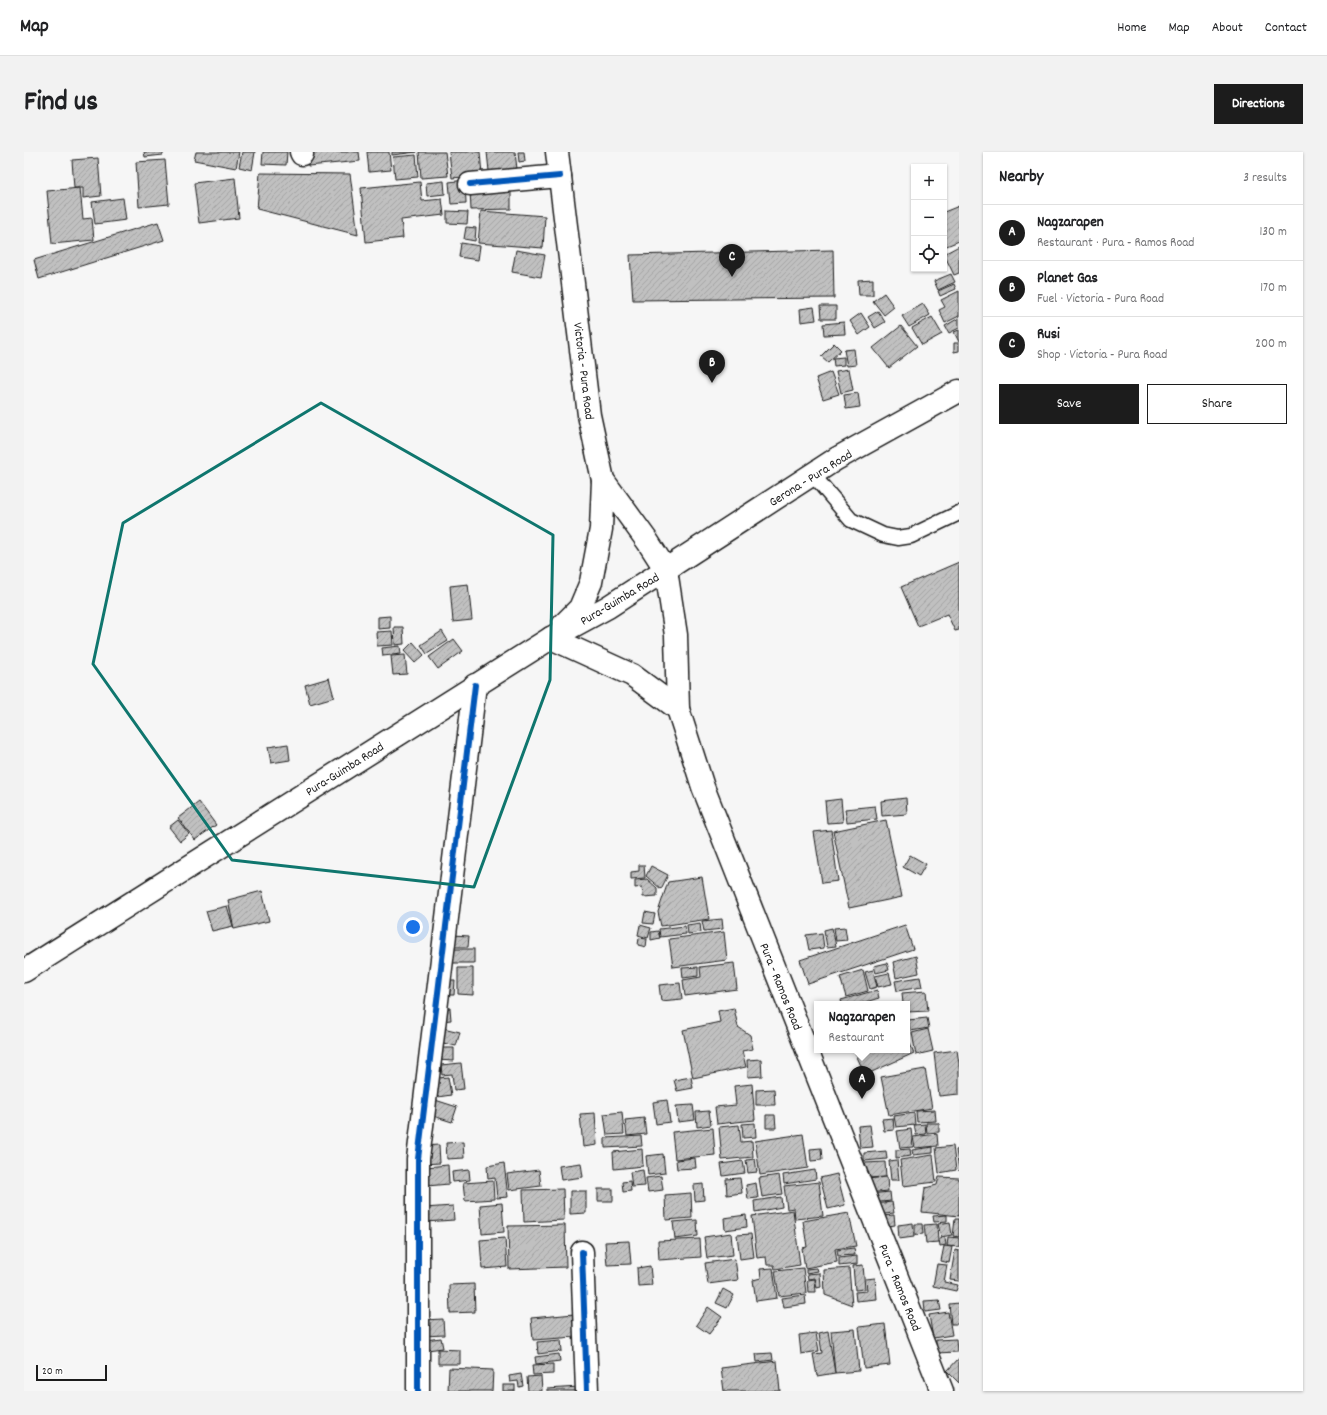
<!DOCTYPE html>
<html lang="en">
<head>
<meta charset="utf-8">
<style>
  :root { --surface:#fff; --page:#f2f2f2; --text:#202124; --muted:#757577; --line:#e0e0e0; --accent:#1c1c1c }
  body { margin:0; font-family:Dekko,sans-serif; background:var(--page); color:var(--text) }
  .controls { position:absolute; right:12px; top:12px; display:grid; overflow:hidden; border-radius:0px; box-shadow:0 1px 3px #0004 }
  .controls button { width:36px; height:36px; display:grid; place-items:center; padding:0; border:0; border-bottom:1px solid var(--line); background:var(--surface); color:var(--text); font:20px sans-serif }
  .scale { position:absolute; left:12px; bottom:10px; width:71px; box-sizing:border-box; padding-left:4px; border:2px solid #1c1c1c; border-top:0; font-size:11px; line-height:14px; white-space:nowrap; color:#1c1c1c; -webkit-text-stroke:3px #fff; paint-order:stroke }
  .you { position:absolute; left:389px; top:775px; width:14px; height:14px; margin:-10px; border:3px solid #fff; border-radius:50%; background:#1a73e8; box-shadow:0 0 0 6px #1a73e833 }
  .badge { display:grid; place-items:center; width:26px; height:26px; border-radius:50%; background:var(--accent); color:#fff; font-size:13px; font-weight:700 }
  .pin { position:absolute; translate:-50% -33px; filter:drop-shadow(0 1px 2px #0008) }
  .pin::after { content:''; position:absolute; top:21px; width:14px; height:12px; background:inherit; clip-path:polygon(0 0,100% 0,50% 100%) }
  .popup { position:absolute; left:790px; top:849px; width:96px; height:52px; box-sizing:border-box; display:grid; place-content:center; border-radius:0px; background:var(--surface); filter:drop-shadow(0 1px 3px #0005); font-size:13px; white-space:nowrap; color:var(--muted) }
  .popup b { font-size:15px; color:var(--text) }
  .popup::after { content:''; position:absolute; left:50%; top:100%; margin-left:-8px; border:8px solid transparent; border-top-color:var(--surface) }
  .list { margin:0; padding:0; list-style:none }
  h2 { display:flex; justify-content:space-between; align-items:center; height:52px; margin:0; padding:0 16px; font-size:17px }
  h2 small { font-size:13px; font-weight:400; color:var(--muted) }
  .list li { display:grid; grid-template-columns:26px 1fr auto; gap:12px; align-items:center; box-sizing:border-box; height:56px; padding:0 16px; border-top:1px solid var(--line) }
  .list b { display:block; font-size:15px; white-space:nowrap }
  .list p { margin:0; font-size:13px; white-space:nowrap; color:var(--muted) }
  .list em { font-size:13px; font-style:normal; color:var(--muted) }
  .actions { display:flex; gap:8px; padding:12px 16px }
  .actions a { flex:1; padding:9px 0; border:1px solid var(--accent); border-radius:0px; text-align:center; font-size:14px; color:var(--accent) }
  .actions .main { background:var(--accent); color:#fff }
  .icon { flex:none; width:22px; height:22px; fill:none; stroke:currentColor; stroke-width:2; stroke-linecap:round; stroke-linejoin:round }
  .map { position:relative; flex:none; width:935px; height:1239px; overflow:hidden; border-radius:0px }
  header { display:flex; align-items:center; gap:24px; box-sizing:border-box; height:56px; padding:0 20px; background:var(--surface); border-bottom:1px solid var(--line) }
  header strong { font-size:19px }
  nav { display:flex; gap:22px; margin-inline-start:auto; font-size:14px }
  .intro { display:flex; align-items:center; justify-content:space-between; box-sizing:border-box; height:96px; padding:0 24px }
  h1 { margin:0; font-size:28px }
  .button { padding:10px 18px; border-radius:0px; background:var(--accent); color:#fff; font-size:14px; font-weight:700 }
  main { display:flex; gap:24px; padding:0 24px }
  aside { flex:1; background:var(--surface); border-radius:0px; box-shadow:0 1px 3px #0004 }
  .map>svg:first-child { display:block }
  .building { fill:url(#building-hatch); stroke:#1c1c1c }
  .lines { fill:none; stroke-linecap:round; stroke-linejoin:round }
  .lane-casing { stroke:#1c1c1c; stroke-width:17 }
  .street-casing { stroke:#1c1c1c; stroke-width:25 }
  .secondary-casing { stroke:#1c1c1c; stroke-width:25 }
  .lane { stroke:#fff; stroke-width:14 }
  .street { stroke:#fff; stroke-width:22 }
  .secondary { stroke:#fff; stroke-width:22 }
  .cycleway-casing { stroke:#fff; stroke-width:8 }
  .cycleway { stroke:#0057b8; stroke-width:6 }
  .marked { fill:none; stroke:#0f766e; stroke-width:3; stroke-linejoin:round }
  .labels { text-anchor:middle; stroke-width:3; stroke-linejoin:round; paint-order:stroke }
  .street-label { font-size:13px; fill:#1c1c1c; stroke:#fff }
</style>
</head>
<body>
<header>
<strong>Map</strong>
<nav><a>Home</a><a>Map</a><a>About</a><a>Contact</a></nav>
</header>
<div class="intro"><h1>Find us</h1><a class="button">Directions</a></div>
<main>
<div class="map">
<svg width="935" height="1239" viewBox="0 0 935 1239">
  <defs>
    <pattern id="building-hatch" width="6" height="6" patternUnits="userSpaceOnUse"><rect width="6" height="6" fill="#c0c0c0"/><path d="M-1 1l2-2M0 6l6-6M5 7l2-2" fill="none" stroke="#a4a4a4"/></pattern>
  </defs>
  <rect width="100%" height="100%" fill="#f6f6f6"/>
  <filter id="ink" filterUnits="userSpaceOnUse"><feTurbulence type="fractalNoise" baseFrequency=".025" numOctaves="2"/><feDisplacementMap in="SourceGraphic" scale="8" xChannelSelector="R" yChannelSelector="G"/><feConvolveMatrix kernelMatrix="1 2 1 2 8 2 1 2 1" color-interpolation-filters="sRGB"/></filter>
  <g filter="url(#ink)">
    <g class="building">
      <path d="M120,0h19v3l-18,2z"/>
      <path d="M172,0h43l-3,16 -42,-8z"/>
      <path d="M218,0h13l-3,18 -13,-3z"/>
      <path d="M239,0h24l-1,13 -24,-1z"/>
      <path d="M283,0h52l1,9 -52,5z"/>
      <path d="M343,0h22l2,18 -22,2z"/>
      <path d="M368,0h25l-25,3z"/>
      <path d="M395,0h26l3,24 -27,2z"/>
      <path d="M425,0h31l2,23 -30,3z"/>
      <path d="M463,0h28l2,17 -28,2z"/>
      <path d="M494,0h6l1,9 -6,1z"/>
      <path d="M392,3l2,22 -23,2 -2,-22z"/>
      <path d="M74,6l3,38 -18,2v-10h-9l-2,-28z"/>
      <path d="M141,8l4,44 -30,3 -3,-45z"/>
      <path d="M236,21l90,1 8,61 -101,-26z"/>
      <path d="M211,26l4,40 -40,5 -5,-40z"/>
      <path d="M441,28l1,23 -15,1 -2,-22z"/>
      <path d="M420,29l1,13 -18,2 -1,-13z"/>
      <path d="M396,30l2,19 20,-2 2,16 -43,5 2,18 -37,4 -5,-54z"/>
      <path d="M56,36l3,31 9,-1 2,22 -42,4 -5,-53z"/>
      <path d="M487,37v20l-40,1 -1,-20z"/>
      <path d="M99,46l3,22 -31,4 -3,-22z"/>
      <path d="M935,54v35l-15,6v-35z"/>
      <path d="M423,59l21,1 -1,12 -20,-1z"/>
      <path d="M457,59l64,5 -2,32 -65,-5z"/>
      <path d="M134,70l6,18 -125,39 -5,-19z"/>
      <path d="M442,75l10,1 -1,13 -11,-2z"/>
      <path d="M437,91l19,3 -2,14 -19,-3z"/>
      <path d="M935,94v27l-5,2 -10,-21z"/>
      <path d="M492,98l29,5 -4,22 -29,-5z"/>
      <path d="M809,98l1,48 -201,2 -3,-45z"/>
      <path d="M927,122l4,8 -17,8 -4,-9z"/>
      <path d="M849,127v16h-14l-1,-15z"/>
      <path d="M930,132l2,5 -16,7 -2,-5z"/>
      <path d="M935,139v25l-14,7 -6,-13 6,-3 -4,-7z"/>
      <path d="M860,141l10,14 -10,8 -11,-14z"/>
      <path d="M899,152l7,11 -21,12 -7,-11z"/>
      <path d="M796,154h16v13h-15z"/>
      <path d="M790,155l2,13 -15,2 -1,-13z"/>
      <path d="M854,159l7,11 -10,6 -7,-11z"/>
      <path d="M837,161l9,14 -11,8 -9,-14z"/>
      <path d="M908,165l10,17 -20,11 -10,-17z"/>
      <path d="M935,166v10l-10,5 -4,-7z"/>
      <path d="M820,170l1,12 -21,1 -1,-11z"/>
      <path d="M877,174l16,20 -28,22 -16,-20z"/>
      <path d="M935,178v12l-5,-10z"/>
      <path d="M810,191l7,7 -13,12 -7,-6z"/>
      <path d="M930,191h5v8l-5,1z"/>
      <path d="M830,197l2,16 -9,1 -3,-16z"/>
      <path d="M820,205v8l-10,1 -1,-8z"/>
      <path d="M825,217l4,21 -12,3 -5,-22z"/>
      <path d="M807,220l8,22 -16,5 -7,-21z"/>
      <path d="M834,241l2,14 -14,2 -2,-14z"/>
      <path d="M935,410v68l-4,1 -8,-17 -29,12 -17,-39z"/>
      <path d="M444,432l4,36 -19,2 -3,-36z"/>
      <path d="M366,464v12l-12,1v-12z"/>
      <path d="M370,475h9l1,17 -9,1z"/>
      <path d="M368,479l1,14 -16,1 -1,-14z"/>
      <path d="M418,479l6,10 -21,13 -6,-9z"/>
      <path d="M430,487l9,12 -25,18 -9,-12z"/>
      <path d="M389,490l11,13 -9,8 -11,-12z"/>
      <path d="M376,494l1,8 -18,2 -1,-8z"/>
      <path d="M381,503l2,19 -14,1 -2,-19z"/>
      <path d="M305,526l5,19 -24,7 -5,-19z"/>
      <path d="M264,592l2,16 -19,3 -3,-16z"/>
      <path d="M882,646l1,16 -25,2 -1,-15z"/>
      <path d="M817,647l2,23 -16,1 -2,-22z"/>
      <path d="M175,650l17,23 -21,15 -17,-22z"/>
      <path d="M851,654l2,13 -30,3 -2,-13z"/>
      <path d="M154,668l11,14 -9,7 -11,-14z"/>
      <path d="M862,668l16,77 -53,11 -16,-77z"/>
      <path d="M807,678l7,51 -16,2 -8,-51z"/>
      <path d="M886,703l16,9 -7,12 -16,-9z"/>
      <path d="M615,713h5l1,13 -14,1v-7l8,-1z"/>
      <path d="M627,714l17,9 -7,14 -15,-13z"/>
      <path d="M678,725l7,42 -48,7 -3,-14 10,-30z"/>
      <path d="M623,727l10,9v8l-14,1 -1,-10 -7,1v-8z"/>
      <path d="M238,739l7,30 -35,8 -6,-29z"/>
      <path d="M203,754l6,20 -21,5 -6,-20z"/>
      <path d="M621,760l10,2 -2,10 -10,-1z"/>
      <path d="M698,767l1,10 -19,2 -2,-10z"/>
      <path d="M676,771l1,9 -13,2 -1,-9z"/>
      <path d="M616,773l11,3 -3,10 -10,-3z"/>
      <path d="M881,773l8,24 -105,35 -8,-24z"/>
      <path d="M661,774l1,8 -26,3 -1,-8z"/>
      <path d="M821,775l2,13 -11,1 -2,-13z"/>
      <path d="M808,776l4,18 -9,1 -3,-17z"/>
      <path d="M634,779l2,7 -9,2v-8z"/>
      <path d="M700,780l3,28 -54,7 -4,-28z"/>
      <path d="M798,781l2,15 -15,2 -3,-15z"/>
      <path d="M429,783l16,1 -1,11h-15z"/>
      <path d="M615,786l8,1 -1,8 -8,-2z"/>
      <rect x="426" y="797" width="24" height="14"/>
      <path d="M892,804l3,17 -23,5 -3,-16z"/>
      <path d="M710,811l3,26 -52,7 -2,-16 18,-3 -1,-10z"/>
      <path d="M863,811l2,7 -13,3 -2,-7z"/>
      <path d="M674,815v9l-15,2 -1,-10z"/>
      <path d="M434,816h15v27l-15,-1z"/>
      <path d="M839,818l5,21 -22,6 -6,-20z"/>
      <path d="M849,818l4,17 -7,2 -5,-17z"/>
      <path d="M865,821l3,11 -14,3 -3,-11z"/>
      <path d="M896,825l2,10 -25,4 -2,-10z"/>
      <path d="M420,829h11l-1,14h-11z"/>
      <path d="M656,831l2,16 -21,2 -2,-16z"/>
      <path d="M853,838l2,8 -20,6h-17l-1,-4z"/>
      <path d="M902,839l2,20 -21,1v-8h-4l-1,-11z"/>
      <path d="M426,856l1,12 -10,1 -1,-12z"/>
      <path d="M710,856l4,19 12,8 3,14 -11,2 4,16 -53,11 -10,-48 37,-8 -2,-11z"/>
      <path d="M903,866l2,10 -19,3 -2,-11z"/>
      <path d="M419,876l17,4 -4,14 -17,-4z"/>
      <path d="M904,877l5,22 -17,4 -4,-22z"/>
      <path d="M883,885l7,16 -49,22 -11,-25h53z"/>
      <path d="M412,896h18v13l-18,-1z"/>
      <path d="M933,898l2,14v30l-20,2 -5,-43z"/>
      <path d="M737,907l1,17 -14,1 -1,-17z"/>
      <path d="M437,911l3,26 -10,1 -2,-16 -10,1 -1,-10z"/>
      <path d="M901,917l7,39 -43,7 -8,-38z"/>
      <path d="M424,925l3,18 -20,3 -3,-19z"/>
      <path d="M667,925l2,11 -16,3 -3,-11z"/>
      <path d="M728,932l3,36 -38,4 -2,-17 21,-2 -2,-19z"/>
      <path d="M750,937l1,16h-19v-15z"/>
      <path d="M405,946l28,9 -5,15 -28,-9z"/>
      <path d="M643,948l3,22 -14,2 -3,-22z"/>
      <path d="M669,953l2,15 -17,2 -2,-16z"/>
      <path d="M911,958l1,11 -19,1 -1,-11z"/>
      <path d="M685,959l2,14 -14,2 -1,-15z"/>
      <path d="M598,960l2,22 -17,1 -3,-21z"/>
      <path d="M571,961l2,32 -14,2 -3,-33z"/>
      <path d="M890,961l1,12 -19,2 -2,-11z"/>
      <path d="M742,963h9l1,13h-10z"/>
      <path d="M620,966l2,16 -19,2 -2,-16z"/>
      <path d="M869,966l1,12 -10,1 -2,-12z"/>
      <path d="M731,971l1,14 -13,1 -1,-14z"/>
      <path d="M902,971h13v9l-12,1z"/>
      <path d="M901,972l1,10 -10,1 -2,-10z"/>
      <path d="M715,973l2,17 11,-1 1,16 -31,3 -3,-33z"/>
      <path d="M846,973l3,22 -13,1 -2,-22z"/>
      <path d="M689,976l2,27 -40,4 -3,-27z"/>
      <path d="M887,977l2,18 -13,1 -3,-17z"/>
      <path d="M779,982l5,34 -48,7 -5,-34z"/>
      <path d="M913,982l1,12 -23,2 -2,-11z"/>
      <path d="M617,984l1,10 -37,2v-10z"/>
      <path d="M439,990l1,16 -17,1 -1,-16z"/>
      <path d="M415,993l1,18 -18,1 -1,-18z"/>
      <path d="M929,994l3,24 -17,3 -3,-25z"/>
      <path d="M909,995v6l-20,2 -1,-5z"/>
      <path d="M797,996l1,12 -11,1 -1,-12z"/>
      <path d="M618,997l1,17 -29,3 -1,-17z"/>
      <path d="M886,997l1,7 -15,2v-8z"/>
      <path d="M935,997v22l-3,-21z"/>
      <path d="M862,999l1,8 -23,2v-8z"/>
      <path d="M639,1002l2,19 -17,2 -2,-19z"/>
      <path d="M909,1003l3,27 -33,4 -3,-26z"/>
      <path d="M671,1006l1,10 -19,1 -1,-9z"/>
      <path d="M731,1007l2,13 -9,1 -2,-13z"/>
      <path d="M873,1008l2,20h-8l-2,-19z"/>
      <path d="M719,1009l2,12 -22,3 -2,-12z"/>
      <path d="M861,1010l1,15 -20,1 -1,-15z"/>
      <path d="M480,1011l4,34 -11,1 -2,-20 -7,1 -1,-13z"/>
      <path d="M557,1011l2,14 -22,3 -2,-14z"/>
      <path d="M424,1013l1,19 -22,2 -1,-19z"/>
      <path d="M445,1018l1,10 -17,2 -1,-10z"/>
      <path d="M515,1018l2,16 -32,4 -2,-16z"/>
      <path d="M619,1018l2,16 -13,1 -2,-15z"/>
      <path d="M791,1018l1,9 -32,5 -1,-9z"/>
      <path d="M813,1022l8,31 -17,4 -8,-31z"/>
      <path d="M755,1023l3,19 -20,3 -3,-19z"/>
      <path d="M637,1024l2,14 -15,2 -2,-14z"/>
      <path d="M863,1025l1,14 -20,2 -1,-14z"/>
      <path d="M915,1025l20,1v38l-37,-4 3,-24 12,-3z"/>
      <path d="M716,1026l2,15 -15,2 -1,-16z"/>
      <path d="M469,1029l1,18 -29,2 -2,-18z"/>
      <path d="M606,1029l1,10 -8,1 -1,-10z"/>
      <path d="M795,1030l4,34 -28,3 -1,-11 -7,1 -3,-23z"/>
      <path d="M732,1031l2,15 -10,1 -2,-14z"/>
      <path d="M679,1032l1,16 -9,1 -1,-16z"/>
      <path d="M539,1037l1,31 -40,2 -1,-32z"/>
      <rect x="574" y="1037" width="15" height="12"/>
      <path d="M546,1039h16v22l-16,1z"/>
      <path d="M866,1040l1,9 -20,2 -2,-9z"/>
      <path d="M667,1041l1,25 -26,2 -1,-25z"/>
      <path d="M757,1045l1,10 -27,5 -1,-11z"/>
      <path d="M868,1050l2,11 -19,2 -1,-11z"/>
      <path d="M478,1051l2,29 -22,2 -2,-29z"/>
      <path d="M429,1054l1,14 -29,2 -1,-14z"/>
      <path d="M769,1058l7,55 -25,4 -1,-4h-7l-1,-8 -9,1 -5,-42z"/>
      <path d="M825,1061l7,33 -21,3 2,13 -32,6 -3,-20 5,-1 -4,-26z"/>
      <path d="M722,1063l1,12 -22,3 -1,-12z"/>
      <path d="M870,1063l1,10 -13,2 -1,-11z"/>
      <path d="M923,1063v6l-13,1 -1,-6z"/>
      <path d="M931,1067h4v18l-6,-1z"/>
      <path d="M673,1068l1,16 -23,3 -2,-17z"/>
      <path d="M926,1070l2,13 -11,2 -3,-13z"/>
      <path d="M889,1071l1,14 -15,2 -1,-14z"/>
      <path d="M891,1072h7l1,10 -8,1z"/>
      <path d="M913,1072l1,18 -12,1 -2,-18z"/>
      <path d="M541,1073l1,42 -57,2 -1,-43z"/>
      <path d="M707,1081l2,22 -26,3 -3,-21z"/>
      <path d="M727,1082l3,23 -14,2 -3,-24z"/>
      <path d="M924,1085l11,1v9l-12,-1z"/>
      <path d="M481,1086l2,29 -25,2 -2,-29z"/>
      <path d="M921,1086l1,7 -6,1 -1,-7z"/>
      <path d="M676,1087l1,18 -42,3 -1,-19z"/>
      <path d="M605,1089l2,23 -24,1 -2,-23z"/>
      <path d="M920,1094l8,1 -3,16 -8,-2z"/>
      <path d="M830,1096l1,7 -17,1 -1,-6z"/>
      <path d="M931,1098l4,1v30l-9,-1z"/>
      <path d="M833,1104v8l-18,2v-8z"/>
      <path d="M711,1107l3,21 -30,4 -3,-21z"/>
      <path d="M913,1112l10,1 -3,17 14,3 -2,6 -23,-5z"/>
      <path d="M839,1113l2,24 -10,1 -2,-24z"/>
      <path d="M626,1114l2,19 -14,1 -1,-18z"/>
      <path d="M749,1116l4,30 -21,3 -3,-21 8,-2 -1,-9z"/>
      <path d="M779,1116l3,25 -27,3 -4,-25z"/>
      <path d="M793,1116l1,3 -12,2v-4z"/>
      <path d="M825,1116l3,37 -27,-10 -1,-25z"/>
      <path d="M796,1121l1,14 -4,1 -2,-10 -7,1 -1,-5z"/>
      <path d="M851,1126l2,21 -21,2 -1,-9 12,-1 -1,-12z"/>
      <path d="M791,1127l1,13h-8l-1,-12z"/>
      <path d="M450,1132l1,28 -25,1 -1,-28z"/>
      <path d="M699,1137l11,6 -7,13 -11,-5z"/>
      <path d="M781,1143l1,9 -22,3 -2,-9z"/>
      <path d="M915,1148l2,10 -16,2 -1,-11z"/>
      <path d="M935,1151v21h-8l-2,-20z"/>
      <path d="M684,1155l14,10 -13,17 -13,-9z"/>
      <path d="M924,1160l4,23 -19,3 -4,-23z"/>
      <path d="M550,1162l2,23 -43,3 -2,-22z"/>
      <path d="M419,1167l1,16 -20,1 -1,-16z"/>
      <path d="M861,1172l5,41 -26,3 -5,-41z"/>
      <path d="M831,1177l4,42 -24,2 -4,-42z"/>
      <path d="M804,1179l7,42 -18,3 -4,-22 9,-1 -3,-20z"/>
      <path d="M792,1181l3,18 -18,3 -2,-19z"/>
      <path d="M417,1186l2,10 -16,2 -2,-10z"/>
      <path d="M932,1187l1,13 -21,1v-13z"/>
      <path d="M537,1188l1,11 -24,3 -1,-12z"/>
      <path d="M414,1197l22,1v14h-22z"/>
      <path d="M748,1201l1,7 -16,2 -1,-8z"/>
      <path d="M535,1202l1,7 -24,3 -1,-7z"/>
      <path d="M935,1206v25l-12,-12z"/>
      <path d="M753,1209l3,30h-56l-3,-23z"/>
      <path d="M529,1212v10l-20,1 -1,-10z"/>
      <path d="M425,1216l44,2 -1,21h-44z"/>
      <path d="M497,1222l2,12 -4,1 -1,-6 -8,1 -1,-6z"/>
      <path d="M517,1224l1,15h-14l-1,-14z"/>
      <rect x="479" y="1233" width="12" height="6"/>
      <path d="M555,1235v4h-32v-2z"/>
    </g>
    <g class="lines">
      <defs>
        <path id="lane" d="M789,323l38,45 32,15 15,3 13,-2 48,-23"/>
        <g id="street">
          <path d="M277,0l1,2"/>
          <path d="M446,32l90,-8"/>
          <path d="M558,1100l5,139"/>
          <path d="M394,1239v-232l57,-474"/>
        </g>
        <g id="secondary">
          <path d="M533,0l32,263 14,65 45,62 18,28 10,65 2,74 25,78 239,604"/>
          <path d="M539,473l17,-17 11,-26 10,-53 2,-49"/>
          <path d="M527,486l81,37 46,34"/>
          <path d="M0,819l527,-333 57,-31 228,-148 123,-68"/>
        </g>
      </defs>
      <use href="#lane" class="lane-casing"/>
      <use href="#street" class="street-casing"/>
      <use href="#secondary" class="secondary-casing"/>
      <use href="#lane" class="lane"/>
      <use href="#street" class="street"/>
      <use href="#secondary" class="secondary"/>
      <defs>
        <g id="cycleway">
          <path d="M446,32l90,-8"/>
          <path d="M558,1100l5,139"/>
          <path d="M394,1239v-232l57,-474"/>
        </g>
      </defs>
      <use href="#cycleway" class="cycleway-casing"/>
      <use href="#cycleway" class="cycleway"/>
    </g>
  </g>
  <path class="marked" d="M297,251l232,132 -3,145 -76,207 -242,-27 -139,-196 30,-141z"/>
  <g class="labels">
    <g class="street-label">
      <text transform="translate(561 219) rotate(83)" y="5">Victoria - Pura Road</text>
      <text transform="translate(786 325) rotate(-32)" y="5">Gerona - Pura Road</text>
      <text transform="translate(595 446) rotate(-31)" y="5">Pura-Guimba Road</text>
      <text transform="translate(320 616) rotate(-32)" y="5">Pura-Guimba Road</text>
      <text transform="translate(758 834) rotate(68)" y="5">Pura - Ramos Road</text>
      <text transform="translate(877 1135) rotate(68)" y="5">Pura - Ramos Road</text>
    </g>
  </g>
</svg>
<div class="controls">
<button>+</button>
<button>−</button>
<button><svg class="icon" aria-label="locate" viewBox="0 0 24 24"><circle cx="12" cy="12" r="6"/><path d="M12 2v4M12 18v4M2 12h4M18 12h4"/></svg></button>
</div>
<div class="scale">20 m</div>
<div class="you"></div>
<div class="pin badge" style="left:838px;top:947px">A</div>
<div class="popup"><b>Nagzarapen</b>Restaurant</div>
<div class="pin badge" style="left:688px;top:231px">B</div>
<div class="pin badge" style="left:708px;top:125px">C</div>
</div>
<aside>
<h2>Nearby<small>3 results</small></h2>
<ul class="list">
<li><span class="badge">A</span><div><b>Nagzarapen</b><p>Restaurant · Pura - Ramos Road</p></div><em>130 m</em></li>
<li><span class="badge">B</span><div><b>Planet Gas</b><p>Fuel · Victoria - Pura Road</p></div><em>170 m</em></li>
<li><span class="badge">C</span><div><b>Rusi</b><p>Shop · Victoria - Pura Road</p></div><em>200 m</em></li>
</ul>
<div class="actions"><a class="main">Save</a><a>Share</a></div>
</aside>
</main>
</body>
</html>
